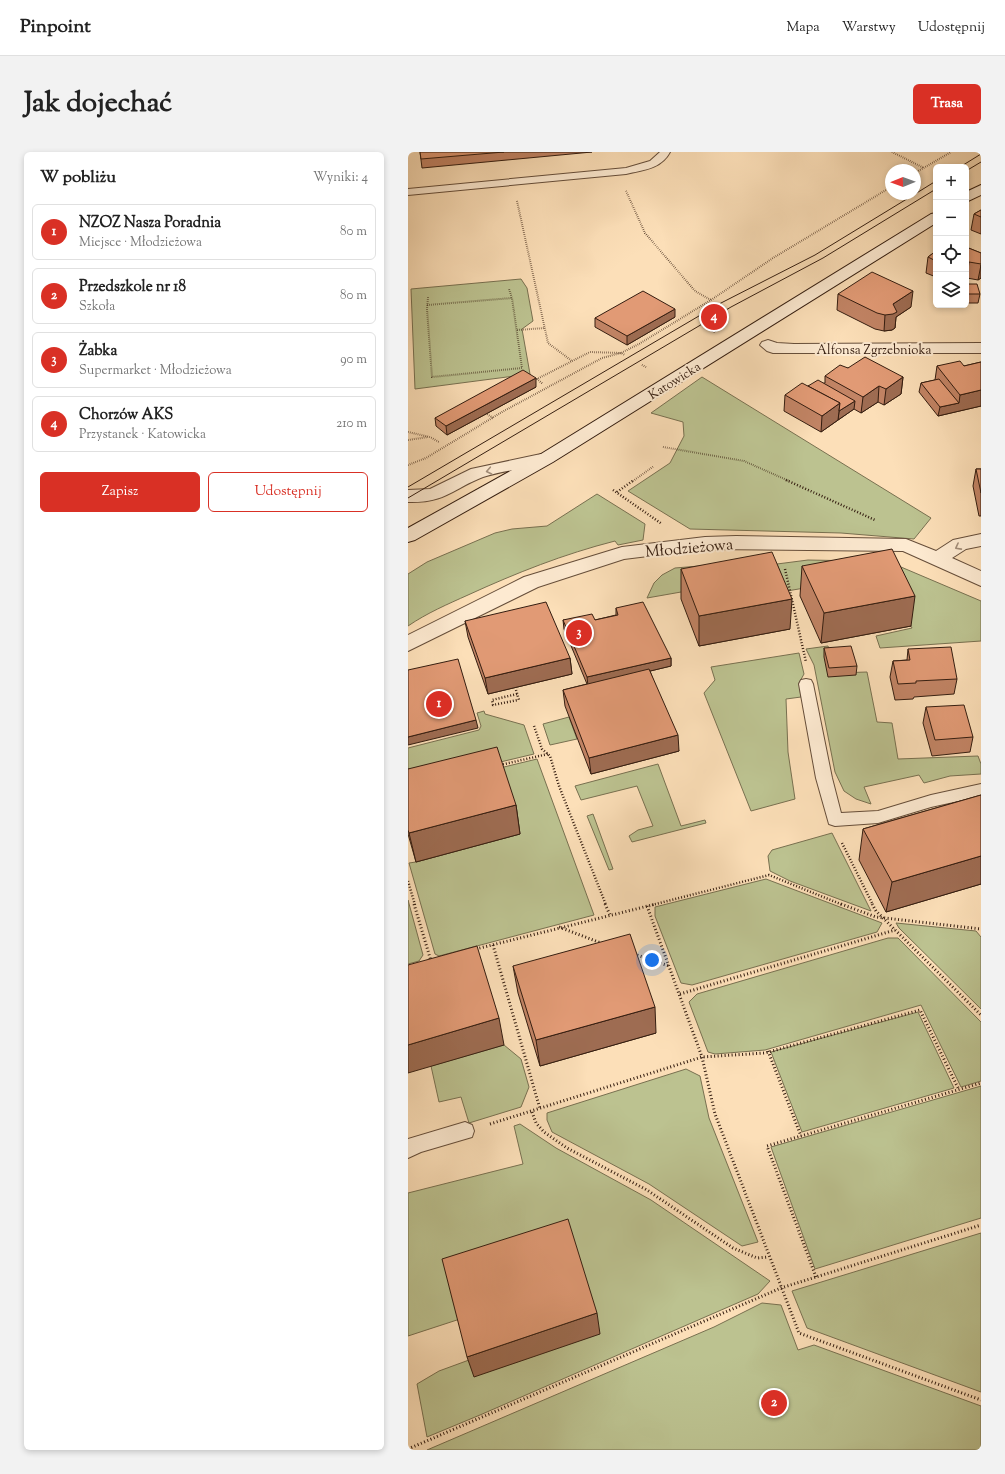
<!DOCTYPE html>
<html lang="pl">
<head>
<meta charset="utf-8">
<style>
  :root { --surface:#fff; --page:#f2f2f2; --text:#222; --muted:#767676; --line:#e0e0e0; --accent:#d93025 }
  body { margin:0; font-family:"Sorts Mill Goudy",serif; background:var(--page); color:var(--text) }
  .controls { position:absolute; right:12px; top:12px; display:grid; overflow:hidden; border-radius:6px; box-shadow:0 2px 6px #0003 }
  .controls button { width:36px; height:36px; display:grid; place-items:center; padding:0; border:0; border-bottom:1px solid var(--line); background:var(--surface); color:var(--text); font:20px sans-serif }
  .compass { position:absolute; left:477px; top:12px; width:36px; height:36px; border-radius:50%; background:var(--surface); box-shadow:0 2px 6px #0003; rotate:269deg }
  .you { position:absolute; left:244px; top:808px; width:14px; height:14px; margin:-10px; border:3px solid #fff; border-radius:50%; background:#1a73e8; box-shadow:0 0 0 6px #1a73e833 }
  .badge { display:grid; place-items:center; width:26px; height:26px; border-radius:50%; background:var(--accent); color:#fff; font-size:13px; font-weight:700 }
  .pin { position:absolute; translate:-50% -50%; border:2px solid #fff; box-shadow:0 1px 4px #0006 }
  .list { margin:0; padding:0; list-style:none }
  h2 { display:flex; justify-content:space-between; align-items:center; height:52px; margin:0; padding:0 16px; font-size:17px }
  h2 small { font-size:13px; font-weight:400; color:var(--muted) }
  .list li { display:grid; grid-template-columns:26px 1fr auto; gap:12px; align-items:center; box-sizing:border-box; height:56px; margin:0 8px 8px; padding:0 8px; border:1px solid var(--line); border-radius:6px }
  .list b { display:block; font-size:15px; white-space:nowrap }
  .list p { margin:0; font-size:13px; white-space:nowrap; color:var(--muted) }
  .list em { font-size:13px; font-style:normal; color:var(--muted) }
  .actions { display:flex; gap:8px; padding:12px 16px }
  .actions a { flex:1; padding:9px 0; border:1px solid var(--accent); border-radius:6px; text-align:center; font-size:14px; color:var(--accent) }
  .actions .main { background:var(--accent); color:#fff }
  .icon { flex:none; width:22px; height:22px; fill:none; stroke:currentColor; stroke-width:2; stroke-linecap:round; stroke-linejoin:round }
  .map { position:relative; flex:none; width:573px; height:1298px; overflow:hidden; border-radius:6px }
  header { display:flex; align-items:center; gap:24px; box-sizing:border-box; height:56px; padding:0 20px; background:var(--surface); border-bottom:1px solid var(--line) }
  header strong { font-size:19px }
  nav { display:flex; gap:22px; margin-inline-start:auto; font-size:14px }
  .intro { display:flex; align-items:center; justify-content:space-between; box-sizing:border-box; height:96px; padding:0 24px }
  h1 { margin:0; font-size:28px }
  .button { padding:10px 18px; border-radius:6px; background:var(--accent); color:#fff; font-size:14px; font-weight:700 }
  main { display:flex; gap:24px; padding:0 24px }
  aside { flex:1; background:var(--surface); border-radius:6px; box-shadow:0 2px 6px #0003 }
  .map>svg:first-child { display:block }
  .green { fill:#bcc290; stroke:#787050 }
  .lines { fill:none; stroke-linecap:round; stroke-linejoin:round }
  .lane-casing { stroke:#664e3a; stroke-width:2 }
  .street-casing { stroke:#664e3a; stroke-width:2 }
  .secondary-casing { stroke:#341d10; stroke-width:2 }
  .path-far2 { stroke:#341d10; stroke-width:2; stroke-dasharray:0.5 1.5; stroke-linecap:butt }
  .path-far1 { stroke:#341d10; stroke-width:2.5; stroke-dasharray:1 2; stroke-linecap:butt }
  .path { stroke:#341d10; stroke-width:3; stroke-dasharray:1 2.5; stroke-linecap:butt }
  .lane { fill:#fdead1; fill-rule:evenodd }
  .street { fill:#fdead1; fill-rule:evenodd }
  .secondary { fill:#fdead1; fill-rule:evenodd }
  .tram { stroke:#341d10; stroke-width:1 }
  .wall { fill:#c28465; stroke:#341d10 }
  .shaded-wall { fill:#9e6c52; stroke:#341d10 }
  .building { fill:#e19a75; stroke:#341d10 }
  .oneway { stroke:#a38e7a }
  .labels { text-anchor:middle; stroke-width:4; stroke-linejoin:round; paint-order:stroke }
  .far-street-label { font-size:13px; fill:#341d10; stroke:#fdead1 }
  .street-label { font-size:16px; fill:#341d10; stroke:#fdead1 }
</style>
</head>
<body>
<header>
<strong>Pinpoint</strong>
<nav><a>Mapa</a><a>Warstwy</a><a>Udostępnij</a></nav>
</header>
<div class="intro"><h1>Jak dojechać</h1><a class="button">Trasa</a></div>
<main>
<aside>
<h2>W pobliżu<small>Wyniki: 4</small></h2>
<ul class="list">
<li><span class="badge">1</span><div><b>NZOZ Nasza Poradnia</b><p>Miejsce · Młodzieżowa</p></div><em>80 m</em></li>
<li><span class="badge">2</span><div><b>Przedszkole nr 18</b><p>Szkoła</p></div><em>80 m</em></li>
<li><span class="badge">3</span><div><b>Żabka</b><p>Supermarket · Młodzieżowa</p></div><em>90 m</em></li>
<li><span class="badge">4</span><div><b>Chorzów AKS</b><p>Przystanek · Katowicka</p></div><em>210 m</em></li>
</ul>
<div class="actions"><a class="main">Zapisz</a><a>Udostępnij</a></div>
</aside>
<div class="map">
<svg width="573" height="1298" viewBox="0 0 573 1298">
  <rect width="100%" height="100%" fill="#fcdfb8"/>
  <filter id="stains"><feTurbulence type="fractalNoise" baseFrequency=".005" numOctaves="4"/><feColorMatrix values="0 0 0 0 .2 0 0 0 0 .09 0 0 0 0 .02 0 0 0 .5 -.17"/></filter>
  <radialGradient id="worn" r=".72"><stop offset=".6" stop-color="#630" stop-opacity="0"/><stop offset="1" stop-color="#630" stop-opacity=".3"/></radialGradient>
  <g class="green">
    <path d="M113,127l6,9 6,33 -11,8 8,45 -115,15 -4,-100z"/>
    <path d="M294,225l229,141 -17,21 -73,-6 -151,-4 -62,-38 42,-28 14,-27 -1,-14 -32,-9z"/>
    <path d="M189,342l48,30 -2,16 -25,5 -3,-4c-51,13 -99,32 -147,54 -20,9 -41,18 -60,31v-52l19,-12 68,-29 17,-4 35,-3z"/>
    <path d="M400,408l54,1 39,6 80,34v40l-101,7 -4,-12 36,-8 -26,-54 -99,17 -10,-27z"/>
    <path d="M340,410l24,14 -125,22 7,-15 8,-8 13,-7z"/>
    <path d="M420,494l9,27 30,-1 10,50 15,1 6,36 80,-3 3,8v10l-31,2 -26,7 -5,-8 -55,12 7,17 -15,-5 -12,-8 -9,-19 -21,-107 -8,-16z"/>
    <path d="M391,501l5,21 -5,9 2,14 -15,2 2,53 7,47 -44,12 -47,-118 11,-13 -4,-13z"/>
    <path d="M76,559l1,3 39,11 10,29 -126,30v-36l71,-18 2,-4 -4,-13z"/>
    <path d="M161,565l8,22 -27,6 -7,-21z"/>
    <path d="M129,607l57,156 -155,41 -4,-2 -26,-91 7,-1 1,-74z"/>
    <path d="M250,612l23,62 24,-6 1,3 -74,19 -3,-6 9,-6 15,-4 -16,-40 -56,14 -6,-14z"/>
    <path d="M185,662l20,55 -4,1 -22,-54z"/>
    <path d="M424,681l39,78 -81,-30 -20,-10 -2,-15 4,-6z"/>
    <path d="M358,727l116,44 -5,9 -185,53 -11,-2 -26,-67v-9z"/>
    <path d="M0,748l15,55 -4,6 -11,3z"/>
    <path d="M488,771l80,8 5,6v72l-82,-81z"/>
    <path d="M480,786h10l83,84v59l-20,6 -40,-82 -156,45 -50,4 -7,-2 -19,-50 8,-8z"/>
    <path d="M510,860l36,76 -152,44 -31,-80z"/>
    <path d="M96,893l17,14 8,28 -8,20 -52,16 -8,-26 -22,5 -8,-36z"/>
    <path d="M278,917l14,7 9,42 49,124 -16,4 -93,-62 -97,-52 -5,-12v-7z"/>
    <path d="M573,934v132l-166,51 -44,-122z"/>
    <path d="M112,972l36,24 95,52 119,81 -12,13 -278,121 -53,22 -10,-53 22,-13 30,-11 -9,-41 -52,17v-143l115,-29 -9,-38z"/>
    <path d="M573,1081v159l-174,-64 -15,-37z"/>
    <path d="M354,1151l19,2 17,45 16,-5 167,61v44h-554l287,-123z"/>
  </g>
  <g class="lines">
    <defs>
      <g id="lane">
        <path d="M252,0h10c-9,17 -27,18 -44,22l-218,21v-6l218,-21 24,-7z"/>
        <path d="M398,527l5,1 2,4 19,94 9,35 37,-2 53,-16 50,-11v12l-50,11 -53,16 -43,3 -6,-2 -13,-46 -17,-94 2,-4z"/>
        <path d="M57,970l7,3 2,6 -2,6 -51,15 -13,6v-19z"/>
      </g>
      <g id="street">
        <path d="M360,188l9,3 17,1 187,-1v10h-208l-6,-2 -7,-6 2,-3z"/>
        <path d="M133,302l6,2 3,4 -3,4c-21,5 -43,6 -64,13 -31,12 -37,26 -75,25v-12l22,-1 41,-20z"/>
        <path d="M573,382v12l-15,3 -14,9 29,13v15l-78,-35 -198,-2 -81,10 -86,28 -130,64v-16l116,-58 98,-30 83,-10 31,-1 170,3 30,12 17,-11z"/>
      </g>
      <g id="secondary">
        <path d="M573,33v10l-15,7v-10z"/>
        <path d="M528,61v10l-383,239 -138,78 -7,2v-14l133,-74 390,-240z"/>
      </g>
    </defs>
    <use href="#lane" class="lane-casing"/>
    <use href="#street" class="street-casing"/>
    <use href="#secondary" class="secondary-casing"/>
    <g class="path-far2">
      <path d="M484,0l32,16"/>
      <path d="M507,21l36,-21"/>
      <path d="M218,39l19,42 50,58 16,9"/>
      <path d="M109,49l31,142 24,18"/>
      <path d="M20,145l-1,12 5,68 90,-9 -10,-70 -3,-9"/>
      <path d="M19,153l85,-7"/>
      <path d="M109,178l28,-2"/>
      <path d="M234,213l4,2"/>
      <path d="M129,227l6,5"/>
      <path d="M125,229l57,-29 31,1 4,2"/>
      <path d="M76,260l9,6"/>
      <path d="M0,280l22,5 9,5"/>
      <path d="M0,288l20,-3"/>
      <path d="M255,295l81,14 45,20"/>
      <path d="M0,313l18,-7 76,-46 100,-54 19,-5 18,-9 72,-44 62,-42 118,-71"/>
      <path d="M225,329l21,-15"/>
    </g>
    <g class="path-far1">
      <path d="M378,328l89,40"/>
      <path d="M205,338l49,34"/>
      <path d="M209,340l17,-12"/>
      <path d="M377,417l21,93"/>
      <path d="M108,538l3,10"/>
      <path d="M109,542l-25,6 1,5 25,-5"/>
      <path d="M126,574l8,23 8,7 9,30 47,119"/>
      <path d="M92,613l48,-11"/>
      <path d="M434,691l31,62"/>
      <path d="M0,729l7,24"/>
      <path d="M244,753l117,-30 74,30"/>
    </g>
    <g class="path">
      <path d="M6,752l17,57"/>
      <path d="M197,752l5,11"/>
      <path d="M433,752l35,13 105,12"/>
      <path d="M464,752l4,7 105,104"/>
      <path d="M239,754l55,151 13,57 84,219 182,67"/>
      <path d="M151,775l42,16"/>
      <path d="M85,793l47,164"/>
      <path d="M68,797l180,-45"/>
      <path d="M226,802l35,12"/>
      <path d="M272,842l215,-64"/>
      <path d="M360,899l33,85"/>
      <path d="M124,960l4,11 8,9 23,16 80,42 86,58 24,10 11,-1"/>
      <path d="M82,972l212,-67 63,-4 155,-43 39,80"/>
      <path d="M408,1125l-49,-131 214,-63"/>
      <path d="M0,1297l373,-161 200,-63"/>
    </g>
    <use href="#lane" class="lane"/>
    <use href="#street" class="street"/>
    <use href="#secondary" class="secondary"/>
    <g class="tram">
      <path d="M552,15l21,-13"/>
      <path d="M558,19l15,-9"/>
      <path d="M507,42l21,-13"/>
      <path d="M0,335l313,-184 94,-48 100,-61"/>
      <path d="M0,346l323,-191 92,-49 113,-69"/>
    </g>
  </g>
  <g class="wall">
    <path d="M12,0h172l-170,16z"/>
    <path d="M573,58v24l-10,-4 3,-16z"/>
    <path d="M558,95l15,6v25l-3,2 -11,-2 -1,1z"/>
    <path d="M528,99v26l-10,-4 2,-16z"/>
    <path d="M558,132l14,10 -2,9h-12z"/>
    <path d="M430,142l73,13 -15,10 -1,11 -3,2 -8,1 -9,-2 -38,-19z"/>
    <path d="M318,164v9l-12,7 -4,-2v-9z"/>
    <path d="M267,165l-48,28 -32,-18v-9z"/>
    <path d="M573,210v44l-43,10 -19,-24 2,-9 14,-3 2,-14h27z"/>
    <path d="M440,216l55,9 -2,17 -17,11 -6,-3 -17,11 -7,-4 -33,23 -37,-21 1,-16 23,-9 17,-3v-7z"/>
    <path d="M128,235l-89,48 -11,-9 -1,-8z"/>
    <path d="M568,317h5v47h-2l-6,-30z"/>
    <path d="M394,414l109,60 -90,17 -21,-47z"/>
    <path d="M273,417l109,60 -91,17 -18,-47z"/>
    <path d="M208,456l55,50v8l-21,5 29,80 -88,23 -26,-68 -2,-16 24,-6 -23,-55 -1,-9h32l21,-5z"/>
    <path d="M57,469l105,37 2,16 -84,20 -20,-57z"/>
    <path d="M416,496l33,18 -1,9 -28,2 -4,-20z"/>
    <path d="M500,497l49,30 -3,15 -40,3 -1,2 -18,1 -5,-23 3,-16 14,-1z"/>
    <path d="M518,555l47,30 -3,15 -38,4 -9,-33z"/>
    <path d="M0,617l108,36 4,29 -104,28 -8,-28z"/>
    <path d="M573,643v89l-95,28 -27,-52 4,-31z"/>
    <path d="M105,814l143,67 -116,33 -22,-73z"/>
  </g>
  <g class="shaded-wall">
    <path d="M561,110l-2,16 -1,1v-14z"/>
    <path d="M573,113v13l-3,2z"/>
    <path d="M505,139l-2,16 -15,10 -1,11 -3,2 -8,1 1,-16 8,-11z"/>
    <path d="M267,157v8l-48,28v-9z"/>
    <path d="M318,164v9l-12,7 1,-9z"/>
    <path d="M495,225l-2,17 -17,11 2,-16z"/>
    <path d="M128,226v9l-89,48 -1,-9z"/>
    <path d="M471,234l-1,16 -17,11 2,-16z"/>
    <path d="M573,238v16l-43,10 2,-9 19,-4 1,-8z"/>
    <path d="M447,249l-1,8 -16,11 1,-9z"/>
    <path d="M432,251l-2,17 -17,12 1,-16z"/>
    <path d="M507,444l-4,30 -90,17 3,-30z"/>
    <path d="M384,447l-2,30 -91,17v-30z"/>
    <path d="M162,506l2,16 -84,20 -3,-16z"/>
    <path d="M263,506v8l-83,20 -1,-9z"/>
    <path d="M68,568l2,8 -70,17v-8z"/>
    <path d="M270,583l1,16 -88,23 -2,-16z"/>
    <path d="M108,653l4,29 -104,28 -7,-29z"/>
    <path d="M573,704v28l-95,28 6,-30z"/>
    <path d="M247,855l1,26 -116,33 -4,-26z"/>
    <path d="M91,866l5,27 -96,28v-28z"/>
    <path d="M189,1161l3,21 -126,43 -7,-20z"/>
  </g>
  <g class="building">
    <path d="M12,0h84l-83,7z"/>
    <path d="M573,58v7l-7,-3z"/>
    <path d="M558,95l15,6v11l-12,-2 -3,3z"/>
    <path d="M528,99v10l-8,-4z"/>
    <path d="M464,120l41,19 -20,13 4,8 -4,2 -8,1 -8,-2 -39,-19z"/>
    <path d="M558,132h11l3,10h-14z"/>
    <path d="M235,139l32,18 -48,27 -32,-18z"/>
    <path d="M314,162l4,2 -11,7 -5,-2z"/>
    <path d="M457,205l38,20 -17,12 -7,-3 -16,11 -38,-21 15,-11 8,3z"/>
    <path d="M552,209l4,5 17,-4v28l-21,5 -23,-29z"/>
    <path d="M115,218l13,8 -90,48 -11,-8z"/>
    <path d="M531,227l20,24 -19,4 -19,-24z"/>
    <path d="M410,228l37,21 -16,10 1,-8 -32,-17z"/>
    <path d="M394,231l38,20 -18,13 -37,-21z"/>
    <path d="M568,317h5v24z"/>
    <path d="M484,397l23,47 -91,17 -22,-47z"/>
    <path d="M364,400l20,47 -93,17 -18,-47z"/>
    <path d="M138,450l24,56 -85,20 -20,-57z"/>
    <path d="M235,450l28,56 -84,19 -24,-57 29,-6 3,6 23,-5 -2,-7z"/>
    <path d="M443,494l6,20 -28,2 -5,-20z"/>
    <path d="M543,495l6,32 -41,2v2l-18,1 -5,-23 17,-1 -2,-11z"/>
    <path d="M50,507l18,61 -68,17v-67z"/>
    <path d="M241,517l29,66 -89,23 -26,-68z"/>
    <path d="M556,553l9,32 -38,3 -9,-33z"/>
    <path d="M89,595l19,58 -107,28 -1,-3v-61z"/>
    <path d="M573,643v61l-89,26 -29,-53z"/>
    <path d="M222,782l25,73 -119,33 -23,-74z"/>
    <path d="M69,794l22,72 -91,27v-80z"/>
    <path d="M160,1067l29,94 -130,44 -25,-98z"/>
  </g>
  <defs><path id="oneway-chevron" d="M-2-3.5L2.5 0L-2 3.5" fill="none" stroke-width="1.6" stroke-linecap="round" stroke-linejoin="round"/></defs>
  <g class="oneway">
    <use href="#oneway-chevron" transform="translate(81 319) rotate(169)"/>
    <use href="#oneway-chevron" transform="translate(550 395) rotate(152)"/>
  </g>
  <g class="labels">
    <g class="far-street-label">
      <text x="466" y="202">Alfonsa Zgrzebnioka</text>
      <text transform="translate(266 228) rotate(-32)" y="5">Katowicka</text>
    </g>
    <g class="street-label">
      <text transform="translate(281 395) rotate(-5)" y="6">Młodzieżowa</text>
    </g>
  </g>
  <rect width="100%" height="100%" filter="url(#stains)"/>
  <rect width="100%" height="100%" fill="url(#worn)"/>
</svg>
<div class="controls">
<button>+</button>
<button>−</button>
<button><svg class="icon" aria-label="locate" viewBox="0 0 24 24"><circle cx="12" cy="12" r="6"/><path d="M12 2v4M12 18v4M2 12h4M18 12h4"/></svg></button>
<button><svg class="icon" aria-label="layers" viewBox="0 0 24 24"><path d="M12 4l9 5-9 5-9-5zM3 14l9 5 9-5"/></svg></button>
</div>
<svg class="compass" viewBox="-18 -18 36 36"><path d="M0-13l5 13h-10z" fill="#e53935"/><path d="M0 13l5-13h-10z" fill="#767676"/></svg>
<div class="you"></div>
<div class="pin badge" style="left:31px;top:552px">1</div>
<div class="pin badge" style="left:366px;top:1251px">2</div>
<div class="pin badge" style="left:171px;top:481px">3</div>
<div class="pin badge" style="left:306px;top:165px">4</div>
</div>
</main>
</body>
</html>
